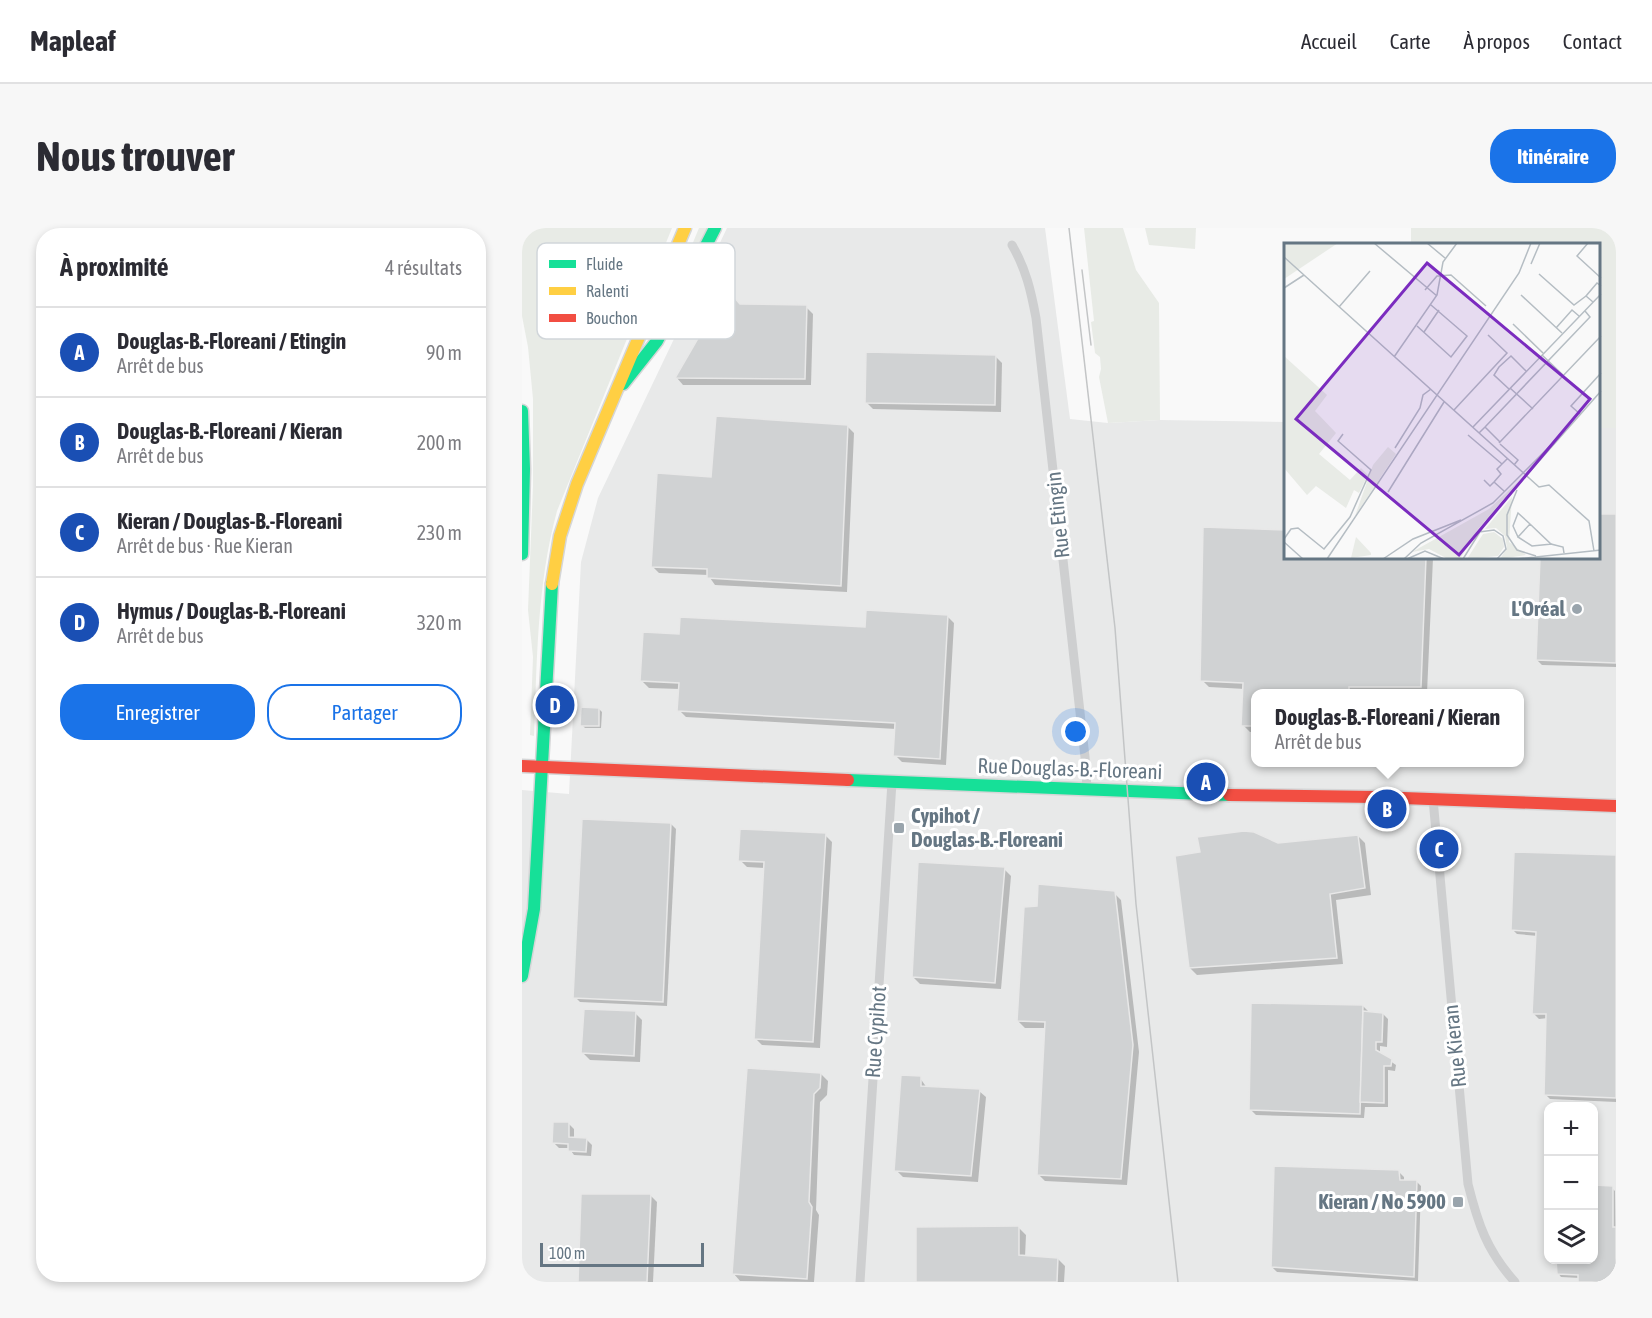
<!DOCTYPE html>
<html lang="fr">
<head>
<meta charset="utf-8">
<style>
  :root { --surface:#fff; --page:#f7f7f7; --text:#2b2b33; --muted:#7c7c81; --line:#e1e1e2; --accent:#1a73e8 }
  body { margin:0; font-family:"Asap Condensed",sans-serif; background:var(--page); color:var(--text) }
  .controls { position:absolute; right:18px; bottom:18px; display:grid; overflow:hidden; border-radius:12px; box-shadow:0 3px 9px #0003 }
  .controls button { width:54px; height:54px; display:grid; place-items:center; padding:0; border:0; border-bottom:2px solid var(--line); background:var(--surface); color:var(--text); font:30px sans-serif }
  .scale { position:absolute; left:18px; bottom:15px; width:164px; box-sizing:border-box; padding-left:6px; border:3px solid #657683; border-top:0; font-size:16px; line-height:21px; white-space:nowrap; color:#657683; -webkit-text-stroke:4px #fff; paint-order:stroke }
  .you { position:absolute; left:554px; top:504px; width:21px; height:21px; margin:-15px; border:4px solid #fff; border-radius:50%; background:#1a73e8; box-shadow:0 0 0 9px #1a73e833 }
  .badge { display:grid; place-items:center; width:39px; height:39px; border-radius:50%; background:var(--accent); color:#fff; font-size:20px; font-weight:700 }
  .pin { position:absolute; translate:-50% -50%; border:3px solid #fff; box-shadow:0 2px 6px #0006 }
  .popup { position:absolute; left:729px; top:461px; width:273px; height:78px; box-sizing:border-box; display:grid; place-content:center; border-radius:12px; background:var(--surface); filter:drop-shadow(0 2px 4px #0005); font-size:20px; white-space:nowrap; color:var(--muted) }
  .popup b { font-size:22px; color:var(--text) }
  .popup::after { content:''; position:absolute; left:50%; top:100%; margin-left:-12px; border:12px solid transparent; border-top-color:var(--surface) }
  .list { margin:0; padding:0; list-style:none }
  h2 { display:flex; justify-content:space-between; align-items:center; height:78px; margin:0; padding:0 24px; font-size:26px }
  h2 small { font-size:20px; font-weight:400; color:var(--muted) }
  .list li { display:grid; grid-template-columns:39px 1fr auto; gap:18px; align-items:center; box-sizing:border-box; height:90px; padding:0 24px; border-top:2px solid var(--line) }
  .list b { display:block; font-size:22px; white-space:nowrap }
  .list p { margin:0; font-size:20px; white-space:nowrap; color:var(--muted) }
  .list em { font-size:20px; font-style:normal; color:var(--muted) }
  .actions { display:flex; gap:12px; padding:18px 24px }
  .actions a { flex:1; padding:14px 0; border:2px solid var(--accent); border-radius:24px; text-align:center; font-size:21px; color:var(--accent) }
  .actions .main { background:var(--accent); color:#fff }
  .icon { flex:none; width:33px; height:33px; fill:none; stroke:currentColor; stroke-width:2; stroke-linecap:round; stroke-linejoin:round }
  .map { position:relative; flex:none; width:1094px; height:1054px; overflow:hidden; border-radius:24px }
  header { display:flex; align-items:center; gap:36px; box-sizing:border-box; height:84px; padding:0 30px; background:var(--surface); border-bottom:2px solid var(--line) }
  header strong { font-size:28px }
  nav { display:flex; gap:33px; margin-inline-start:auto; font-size:21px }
  .intro { display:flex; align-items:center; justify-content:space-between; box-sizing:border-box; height:144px; padding:0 36px }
  h1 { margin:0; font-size:42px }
  .button { padding:15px 27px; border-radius:24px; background:var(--accent); color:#fff; font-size:21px; font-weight:700 }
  main { display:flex; gap:36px; padding:0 36px }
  aside { flex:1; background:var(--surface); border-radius:24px; box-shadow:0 3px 9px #0003 }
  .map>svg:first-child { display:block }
  .built { fill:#e8e9e9; fill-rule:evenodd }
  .green { fill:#e8ebe6 }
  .shadow { fill:#0003 }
  .building { fill:#d0d2d3; stroke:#e8e8e8; stroke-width:1.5 }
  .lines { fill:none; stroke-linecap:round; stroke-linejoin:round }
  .fast-casing { stroke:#d5d6d7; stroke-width:15 }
  .slow-casing { stroke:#d5d6d7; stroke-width:15 }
  .jam-casing { stroke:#d5d6d7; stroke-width:15 }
  .street { stroke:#cecfd0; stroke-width:9 }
  .fast { stroke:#16e098; stroke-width:12 }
  .slow { stroke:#ffcf43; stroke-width:12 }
  .jam { stroke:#f24e42; stroke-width:12 }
  .tram { stroke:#c3c5c6; stroke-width:1.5 }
  .poi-dot { fill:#99a4ac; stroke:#fff; stroke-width:2 }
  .labels { text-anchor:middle; stroke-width:6; stroke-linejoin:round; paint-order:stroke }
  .street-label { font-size:21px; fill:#657683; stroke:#fff }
  .poi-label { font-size:21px; font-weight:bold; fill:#657683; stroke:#fff; text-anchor:end }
  .inset-road { fill:none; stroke:#b5bdc3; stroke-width:1.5 }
  .view { fill:#7b2cbf; fill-opacity:0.15; stroke:#7b2cbf; stroke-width:3 }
  .inset-edge { fill:none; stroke:#657683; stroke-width:3 }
  .key { fill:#fff; stroke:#d1d6da; stroke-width:1.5 }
  .key-label { font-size:16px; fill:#657683 }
</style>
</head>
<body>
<header>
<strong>Mapleaf</strong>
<nav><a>Accueil</a><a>Carte</a><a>À propos</a><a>Contact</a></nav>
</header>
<div class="intro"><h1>Nous trouver</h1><a class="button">Itinéraire</a></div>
<main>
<aside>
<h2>À proximité<small>4 résultats</small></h2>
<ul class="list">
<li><span class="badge" style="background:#1a4fb4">A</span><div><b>Douglas-B.-Floreani / Etingin</b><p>Arrêt de bus</p></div><em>90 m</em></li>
<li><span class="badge" style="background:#1a4fb4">B</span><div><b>Douglas-B.-Floreani / Kieran</b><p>Arrêt de bus</p></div><em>200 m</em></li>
<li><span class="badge" style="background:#1a4fb4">C</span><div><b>Kieran / Douglas-B.-Floreani</b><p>Arrêt de bus · Rue Kieran</p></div><em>230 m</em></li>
<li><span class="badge" style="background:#1a4fb4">D</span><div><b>Hymus / Douglas-B.-Floreani</b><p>Arrêt de bus</p></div><em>320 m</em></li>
</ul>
<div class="actions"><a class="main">Enregistrer</a><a>Partager</a></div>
</aside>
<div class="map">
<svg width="1094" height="1054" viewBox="0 0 1094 1054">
  <rect width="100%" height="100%" fill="#f9f9f9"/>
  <path class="built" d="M205,0h318l25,191 38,4 52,-3 126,2v136h314v-130h16v854h-1094v-492l47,4 12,-232 17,-64zM733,466h264v68h-264zM1026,878h46v154h-46z"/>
  <g class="green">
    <path d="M0,0h150l-115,283c-20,73 -20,149 -23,225l-4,-1 3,-78 -5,-47 5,-124v-87l-5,-52 -6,-31z"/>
    <path d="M177,0h11l-50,94z"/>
    <path d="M562,0h39l13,42 23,33 1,117 -52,3 -9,-46 2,-8 -1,-12 -5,-4 -4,-31 3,-1z"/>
    <path d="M623,0h51l-1,21 -46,-4z"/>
    <path d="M889,0h205v200h-16v-184h-189z"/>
  </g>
  <g class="shadow">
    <path d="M219,78l65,1 7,7 -2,71h-128l-6,-7z"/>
    <path d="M473,128l7,7 -1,49 -128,-3 -7,-7z"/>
    <path d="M325,198l7,7 -7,159 -132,-7 -7,-10 -49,-2 -7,-7 61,-88z"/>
    <path d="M1078,287l16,1v151l-74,-2 -5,-5 4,-102h59z"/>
    <path d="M764,330h147l-6,135 -172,1v38h-5l-7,-7 2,-36 -36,-2 -7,-7z"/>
    <path d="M425,388l7,7 -8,142 -44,-3 -7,-7 1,-26 -210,-12 -7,-7 1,-21 -31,-1 -7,-7 39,-46 185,-6z"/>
    <path d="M77,481l3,3 -1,16h-16l-3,-3z"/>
    <path d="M149,596l5,5 -9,177 -87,-4 -5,-5z"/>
    <path d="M303,607l7,7 -12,206 -58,-3 -7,-7 11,-170 -19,-1 -7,-7z"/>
    <path d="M836,608l7,7 6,52 -35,5 7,64 -146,11 -7,-7 12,-114z"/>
    <path d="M1094,628v246l-66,-3 -5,-5 3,-76 -9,1 -5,-5 4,-78 -21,-2 -5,-5z"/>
    <path d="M482,641l7,7 -10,113 -81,-5 -7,-7z"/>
    <path d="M592,665l7,7 18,152 -12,133 -82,-4 -7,-7 8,-146h-21l-7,-7 20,-113z"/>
    <path d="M841,778l5,5 15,3 5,5 -1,28 -7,-1v8l16,11 -1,6 -7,-1v37h-23l-1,11 -108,-3 -5,-5z"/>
    <path d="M113,785l7,7 -2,42 -50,-2 -7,-7z"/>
    <path d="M299,846l7,7 -1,14 -7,7 -4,108 3,5 -5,67 -74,-1 -6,-7z"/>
    <path d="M398,850l7,10 52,3 7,6 -8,85 -75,-5 -7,-7z"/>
    <path d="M47,896l5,5v10l13,1 5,5 -1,11 -17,-1 -5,-7h-10l-5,-5z"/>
    <path d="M877,944l5,5v4h12l5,5 -3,95 -141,-9 -5,-5z"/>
    <path d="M1072,959l18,1 3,3 1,91h-36v-4l-19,-1 -3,-4v-13h36z"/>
    <path d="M128,967l7,7 -4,80h-74z"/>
    <path d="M497,1000l7,7 -1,22 33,2 7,7 -1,16h-147z"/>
  </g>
  <g class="building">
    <path d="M201,67l10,1 7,8 67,1 -2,74 -130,-1z"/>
    <path d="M344,124l130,3 -1,50 -130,-2z"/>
    <path d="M194,188l132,9 -7,161 -134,-8v-9l-56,-2 6,-94 54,4z"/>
    <path d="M1078,286h16v149l-80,-3 4,-102h60z"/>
    <path d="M681,299l83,3v28h140l-5,129h-72v7h-94v32h-14l2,-43 -43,-2z"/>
    <path d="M344,382l82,5 -8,144 -47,-3 2,-33 -218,-12 2,-28 -39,-2 3,-49 36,2 1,-17 185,10z"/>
    <path d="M59,479l18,1v18h-19z"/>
    <path d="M60,591l89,4 -8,179 -90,-4z"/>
    <path d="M218,601l86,4 -13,209 -59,-3 10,-177 -26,-1z"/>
    <path d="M722,603l10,1 24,11 80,-8 7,53 -35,6 7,64 -148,10 -14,-112 25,-4 -3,-15z"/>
    <path d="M992,624l102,3v243l-72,-3 2,-81h-14l4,-82 -25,-2z"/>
    <path d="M396,634l87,5 -10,116 -83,-6z"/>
    <path d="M516,656l77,7 18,154 -12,134 -84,-4 8,-153 -28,-1 7,-114 13,-1z"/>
    <path d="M729,775l112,2 -3,109 -111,-4z"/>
    <path d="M62,781l52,2 -2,45 -53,-3z"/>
    <path d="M841,783l20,2 -1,29h-6v8l16,9 -1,7h-7v37l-24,-1z"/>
    <path d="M225,840l74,5 -1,15 -6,6 -5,108 3,5 -5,72 -75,-5z"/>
    <path d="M379,847l20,1v10l59,3 -9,87 -77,-5z"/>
    <path d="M31,894h16v15l18,1 -1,14 -18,-1v-7l-16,-1z"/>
    <path d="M752,938l125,4 1,10h17l-3,97 -143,-10z"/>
    <path d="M1072,957l19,1v41h3v55h-38v-7l-21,-1 -1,-14h38z"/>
    <path d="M59,966h70l-4,88h-69z"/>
    <path d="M497,998v29l39,3 -1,24h-141v-55z"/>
  </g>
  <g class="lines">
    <defs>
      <g id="fast">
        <path d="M101,156l34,-43 58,-113"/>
        <path d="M0,183l2,58 -2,85"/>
        <path d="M326,552l381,15"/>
        <path d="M0,748l12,-67 18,-325"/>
      </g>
      <path id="slow" d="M30,356l8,-48 17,-52 108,-256"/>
      <g id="jam">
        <path d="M0,538l326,14"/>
        <path d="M707,567l147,2 240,9"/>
      </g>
    </defs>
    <use href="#fast" class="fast-casing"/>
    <use href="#slow" class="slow-casing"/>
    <use href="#jam" class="jam-casing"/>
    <g class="street">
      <path d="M490,17c14,24 19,46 24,73l49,439 2,33"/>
      <path d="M911,571l35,385c10,40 19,67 47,98"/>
      <path d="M338,1054l32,-500"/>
    </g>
    <use href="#fast" class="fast"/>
    <use href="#slow" class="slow"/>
    <use href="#jam" class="jam"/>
    <g class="tram">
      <path d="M547,0l46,400 21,276 42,378"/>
      <path d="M560,42l9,75"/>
    </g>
  </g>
  <g class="poi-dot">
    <circle cx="1055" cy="381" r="6"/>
    <rect x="371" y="594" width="12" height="12" rx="3"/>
    <rect x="930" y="968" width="12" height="12" rx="3"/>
  </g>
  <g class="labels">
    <g class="street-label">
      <text transform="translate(536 287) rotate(-96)" y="7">Rue Etingin</text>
      <text transform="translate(548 541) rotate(2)" y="7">Rue Douglas-B.-Floreani</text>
      <text transform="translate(354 804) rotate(-86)" y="7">Rue Cypihot</text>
      <text transform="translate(933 818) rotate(-96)" y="7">Rue Kieran</text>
    </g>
    <g class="poi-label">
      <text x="1043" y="388">L'Oréal</text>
      <text x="389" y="595" text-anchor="start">Cypihot /<tspan x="389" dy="24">Douglas-B.-Floreani</tspan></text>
      <text x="924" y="981">Kieran / No 5900</text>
    </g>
  </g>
  <g transform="translate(762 15)">
    <rect width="316" height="316" fill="#f9f9f9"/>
    <path d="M0,0h54l-54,36zM0,113l43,39 -12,16 21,22 -17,21 31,26 11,-12 7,7 -9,18 -5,-3 -8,18 -30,-22 -9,9 -23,-27zM104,204l8,7 -41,62 18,-51zM237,236l-43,50 -18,30 -14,-1 -17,-9 -17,3 77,-43zM228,254l-3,45 17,13 -26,4 7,-11 -2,-12 -9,-8 -11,1zM210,289l9,7 1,8 -6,9 -31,3 16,-25zM72,294l15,16v2l-20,3z" fill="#e8ebe6"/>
    <path class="inset-road" d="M90,0l63,53M143,0l18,15M304,0l-11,13 24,22M0,14l255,230 10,-2 40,36 5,30M247,21l9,-21M255,31l35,31 12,-9M0,45l20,-13M141,47l12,-14 14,-1 35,31M237,52l41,38M309,59l-7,-6 11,-13 4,3M55,64l31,-36M229,81l30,29M133,83l34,31 16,-21 -36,-31M272,85l16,-18 7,6M140,89l15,-22M258,112l22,21M110,114l43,-62 6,-33 14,-19M226,145l23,21M225,146l-15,-14 5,-8 12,-11 15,15M170,167l53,-57 -19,-18M296,171l-9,-8 30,-33M189,184l128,-133M201,184l105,-110 -5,-6M195,190l6,-6 15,15M184,192l34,29M215,200l102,-107M216,201l18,16 -4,5M111,205l25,-40 3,-13 8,-6M200,237l6,6 4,-4 10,9M210,239l7,-8 -4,-5 10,-10M233,247l-10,25v20l10,15 19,6M104,249l56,-90M195,289l15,-2 9,6 3,13 -9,10M234,294l-5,-11 5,-13 12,11M0,296l7,-10 7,-1 26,21 26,-32 21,-47 -33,-29 5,-7M0,299l19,17M268,301l-20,2 -14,-9 12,-13 21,20 12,3 1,6M43,316l192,-286 12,-30M99,316l30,-20 48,-19M120,316l17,-16 72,-40 57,-57M123,316l18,-8 19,8M179,316l25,-40 113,-128M232,316l85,-9"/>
    <path class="view" d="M143,20l163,136 -131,156 -163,-136z"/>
    <rect width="316" height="316" class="inset-edge"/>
  </g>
  <rect x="15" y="15" width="198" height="96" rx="9" class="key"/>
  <rect x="27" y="32" width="27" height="8" fill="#16e098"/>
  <rect x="27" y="59" width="27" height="8" fill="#ffcf43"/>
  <rect x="27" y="86" width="27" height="8" fill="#f24e42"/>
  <g class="key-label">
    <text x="64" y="42">Fluide</text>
    <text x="64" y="69">Ralenti</text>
    <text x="64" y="96">Bouchon</text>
  </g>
</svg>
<div class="controls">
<button>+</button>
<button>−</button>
<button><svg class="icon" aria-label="layers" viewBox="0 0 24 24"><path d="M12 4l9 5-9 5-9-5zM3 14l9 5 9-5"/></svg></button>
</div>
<div class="scale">100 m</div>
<div class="you"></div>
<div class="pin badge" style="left:684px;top:554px;background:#1a4fb4">A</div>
<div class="pin badge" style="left:865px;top:581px;background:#1a4fb4">B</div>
<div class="popup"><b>Douglas-B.-Floreani / Kieran</b>Arrêt de bus</div>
<div class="pin badge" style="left:917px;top:621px;background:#1a4fb4">C</div>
<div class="pin badge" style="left:33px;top:477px;background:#1a4fb4">D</div>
</div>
</main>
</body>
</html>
